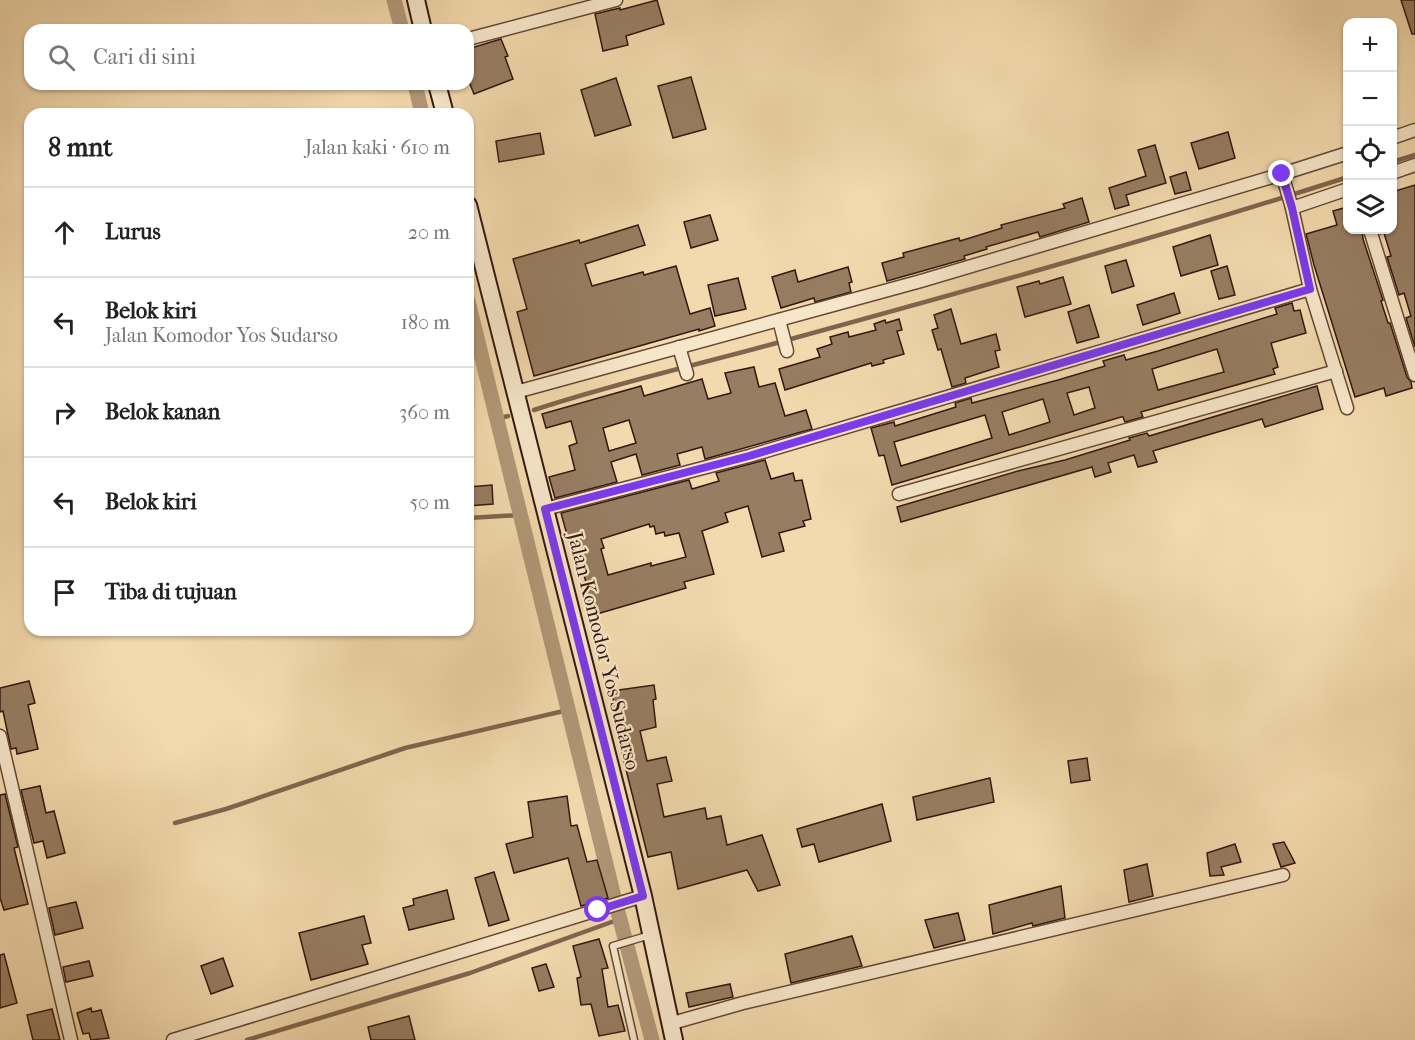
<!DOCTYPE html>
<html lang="id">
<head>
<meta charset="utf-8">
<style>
  :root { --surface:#fff; --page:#f6f6f6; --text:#222; --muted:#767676; --line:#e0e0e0 }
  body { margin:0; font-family:"IM FELL French Canon",serif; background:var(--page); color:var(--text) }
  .controls { position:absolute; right:18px; top:18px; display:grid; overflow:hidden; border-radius:12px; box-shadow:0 2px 4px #0004 }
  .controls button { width:54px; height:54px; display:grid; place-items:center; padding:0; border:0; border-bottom:2px solid var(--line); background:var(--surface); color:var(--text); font:30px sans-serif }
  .stop { position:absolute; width:18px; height:18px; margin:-14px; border:4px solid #7c3aed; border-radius:50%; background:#fff }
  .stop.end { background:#7c3aed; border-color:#fff; box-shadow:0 2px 6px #0008 }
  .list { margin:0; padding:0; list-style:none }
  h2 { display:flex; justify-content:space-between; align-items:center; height:78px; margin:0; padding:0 24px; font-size:26px }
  h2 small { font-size:20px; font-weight:400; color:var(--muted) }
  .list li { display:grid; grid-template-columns:39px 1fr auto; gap:18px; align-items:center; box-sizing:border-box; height:90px; padding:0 24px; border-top:2px solid var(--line) }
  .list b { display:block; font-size:22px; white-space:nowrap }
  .list p { margin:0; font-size:20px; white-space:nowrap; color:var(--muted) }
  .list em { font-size:20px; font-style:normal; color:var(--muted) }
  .icon { flex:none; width:33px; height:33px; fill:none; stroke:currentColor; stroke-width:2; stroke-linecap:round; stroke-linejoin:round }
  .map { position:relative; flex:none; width:1415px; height:1040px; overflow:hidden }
  .search { position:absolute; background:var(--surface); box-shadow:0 2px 4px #0004; left:24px; top:24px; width:450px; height:66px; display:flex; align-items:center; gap:15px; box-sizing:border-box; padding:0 21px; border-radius:18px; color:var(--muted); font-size:22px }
  .panel { position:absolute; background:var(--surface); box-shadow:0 2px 4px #0004; left:24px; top:108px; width:450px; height:528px; border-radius:18px }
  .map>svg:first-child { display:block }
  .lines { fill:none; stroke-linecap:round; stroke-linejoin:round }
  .stream { stroke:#80654e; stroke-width:4.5 }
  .canal { stroke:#b29878; stroke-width:15 }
  .building { fill:#977d61; stroke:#34180e; stroke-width:1.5; fill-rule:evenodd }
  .lane-casing { stroke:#644836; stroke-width:9 }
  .street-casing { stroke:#644836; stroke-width:15 }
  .secondary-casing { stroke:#34180e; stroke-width:20 }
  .lane { stroke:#f7e7ca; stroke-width:6 }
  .street { stroke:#f7e7ca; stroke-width:12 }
  .secondary { stroke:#f7e7ca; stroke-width:16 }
  .route { stroke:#7c3aed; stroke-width:8 }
  .labels { text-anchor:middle; stroke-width:4.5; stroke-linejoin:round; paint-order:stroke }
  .street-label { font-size:21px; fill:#34180e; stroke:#f7e7ca }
</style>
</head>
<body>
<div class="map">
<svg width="1415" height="1040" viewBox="0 0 1415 1040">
  <rect width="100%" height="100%" fill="#f3daae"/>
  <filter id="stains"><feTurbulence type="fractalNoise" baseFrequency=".00333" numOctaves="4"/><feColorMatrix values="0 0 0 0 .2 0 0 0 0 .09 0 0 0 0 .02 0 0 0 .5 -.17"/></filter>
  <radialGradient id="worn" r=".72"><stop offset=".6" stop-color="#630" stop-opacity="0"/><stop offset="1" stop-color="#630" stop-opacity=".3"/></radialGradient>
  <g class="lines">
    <g class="stream">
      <path d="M1392,162l23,-7"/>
      <path d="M534,410c84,-28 172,-47 257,-71 186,-51 373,-103 557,-162"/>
      <path d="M497,419l11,-3"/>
      <path d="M468,518l52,-3"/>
      <path d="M175,823l51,-14 179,-61 163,-38"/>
      <path d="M247,1040l223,-67 150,-54"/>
    </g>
    <g class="canal">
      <path d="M394,0l8,30"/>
      <path d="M415,84l7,30"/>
      <path d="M468,301l146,596 38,143"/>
    </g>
  </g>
  <g class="building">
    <path d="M657,0l7,24 -38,12 2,9 -25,6 -8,-37 25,-6v2z"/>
    <path d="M1401,0h14v34h-3z"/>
    <path d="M501,39l7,17 -3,1 8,22 -39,15 -6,-15v-30z"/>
    <path d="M691,77l15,52 -33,9 -15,-52z"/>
    <path d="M616,78l15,47 -36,11 -14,-46z"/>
    <path d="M1228,132l7,26 -36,11 -8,-26z"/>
    <path d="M540,133l4,21 -45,8 -3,-21z"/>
    <path d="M1155,145l11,38 -40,12 3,10 -14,4 -6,-21 37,-12 -8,-26z"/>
    <path d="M1186,172l5,18 -16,4 -5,-17z"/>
    <path d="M1415,185v162l-9,-29 5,-2 -7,-23 -5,2 -12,-38 4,-1 -7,-23 -4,1 -2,-4h14v-38z"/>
    <path d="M1082,198l7,24 -49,15 -2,-5 -52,15 1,2 -23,7 1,3 -78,22 -5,-18 22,-6 -1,-4 56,-15 1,3 42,-13 -1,-3 64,-17 -2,-4z"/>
    <path d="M1347,207v23h15l1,9 20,61 -2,1 7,22h2l17,54 4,5 1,6 -26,8 -2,-8 -29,9 -41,-132 -8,-31 31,-9 -4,-14z"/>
    <path d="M710,215l8,25 -27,8 -7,-26z"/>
    <path d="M638,225l7,20 -60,19 7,22 51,-14 1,3 32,-9 14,48 20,-6 5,18 -16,5v-2l-165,47 -17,-64 10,-3 -14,-50 66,-19 1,3z"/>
    <path d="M1210,235l8,30 -37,11 -8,-29z"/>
    <path d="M1126,260l8,26 -22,7 -7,-27z"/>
    <path d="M1227,266l8,29 -16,4 -8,-28z"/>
    <path d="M848,267l4,15 -3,1 2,9 -36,10 -1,-4 -33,10 -9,-31 23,-7 3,12z"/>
    <path d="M1063,277l8,27 -46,13 -8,-30 22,-6 1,3z"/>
    <path d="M738,278l8,31 -31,7 -7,-31z"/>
    <path d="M1174,293l6,20 -37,12 -6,-20z"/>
    <path d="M1292,303l2,8 6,-1 6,23 -35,10 7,24 -5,2 2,5 -134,38 2,5 -18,5 -2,-5h-2l-229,68 -8,-30 -5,1 -8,-28 23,-6 1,4 61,-19 -1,-4 16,-5 1,5 86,-23 47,-14 -2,-5 21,-6 2,5 32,-9 119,-37 -2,-6zM1217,349l7,23 -66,18 -6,-21zM1089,387l6,21 -21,7 -7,-22zM1043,399l7,23 -41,13 -7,-23zM985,415l7,23 -91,28 -7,-24z"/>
    <path d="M1089,305l10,32 -22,6 -9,-31z"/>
    <path d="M951,309l10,35 35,-10 4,16 -5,1 4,16 -34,11 1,5 -14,4 -11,-38 -3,1 -6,-20 6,-2 -4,-13z"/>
    <path d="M899,319l3,11 -5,1 7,23 -21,6 1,3 -12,3 -1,-3 -86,27 -6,-21 41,-12 -3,-8 15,-5 -2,-7 18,-5 1,5 27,-7 -2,-6 11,-4 1,3z"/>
    <path d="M754,367l5,20 16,-4 10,33 21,-6 6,19 -107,30 -3,-12 -25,7 3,11 -38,10 -6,-21 -25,8 6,20 -62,16 -6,-21 26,-7 -6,-24 8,-3 -6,-22 -25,7 -4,-14 99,-28 3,10 58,-17 6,20 23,-6 -6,-20zM629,420l7,23 -27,8 -6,-23z"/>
    <path d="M1317,386l6,23 -58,18 -3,-8 -109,32 4,11 -19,5 -4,-12 -26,8 3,9 -16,5 -3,-10 -191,55 -4,-15 121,-36 47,-11 65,-20 -1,-2 18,-5 2,3z"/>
    <path d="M765,460l6,19 22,-6 2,8 7,-1 9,39 -8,2 2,5 -26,7 5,18 -22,6 -14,-51 -23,7 3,9 -26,9 12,43 -30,8 2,6 -96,28 -9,-33 5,-1 -8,-26 -5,1 -12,-44 128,-33 3,9 27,-8 -3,-8zM649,524l1,3 4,-1 2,8 8,-2 1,4 14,-3 7,24 -35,9v-3l-43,12 -7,-26 3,-1 -3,-9z"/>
    <path d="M492,485l1,19 -25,2v-19z"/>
    <path d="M29,681l6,22 -7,2 10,44 -21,5 -1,-6 -5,1 -8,-38 -3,1v-24z"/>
    <path d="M654,685l2,14 -3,1 3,27 -16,4 7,30 19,-4 6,24 -15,3 7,33 41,-9 2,11 14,-3 6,29 35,-10 18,50 -22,6 -11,-21 -69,19 -7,-37 -23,5 -35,-139h3l-4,-27z"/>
    <path d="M1087,758l3,22 -19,3 -3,-22z"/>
    <path d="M990,778l4,24 -77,18 -4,-23z"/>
    <path d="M40,786l6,27 8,-2 11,42 -18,5 -4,-17 -9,2 -13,-53z"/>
    <path d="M5,794l13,53 -4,1 14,56 -24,6 -4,-12v-103z"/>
    <path d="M567,796l4,30 6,-1 10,37 10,-2 11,38 -27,8 -13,-48 -54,15 -8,-29 27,-7 -5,-35z"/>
    <path d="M882,804l9,37 -72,21 -5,-18 -12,3 -5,-18z"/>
    <path d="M1284,842l11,21 -14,4 -8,-23z"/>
    <path d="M1235,844l6,18 -20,5 3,8 -14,1 -3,-23z"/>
    <path d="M1147,864l6,32 -24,6 -5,-32z"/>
    <path d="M494,872l15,48 -20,6 -14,-48z"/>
    <path d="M1061,886l4,32 -32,8 -1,-3 -39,11 -4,-29z"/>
    <path d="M447,890l7,29 -45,11 -6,-22 11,-3 -1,-6z"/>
    <path d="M76,902l7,26 -28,7 -6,-27z"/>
    <path d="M958,913l7,27 -31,8 -9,-28z"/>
    <path d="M364,916l7,27 -9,2 6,19 -57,16 -12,-47z"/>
    <path d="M852,936l10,30 -71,17 -6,-29z"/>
    <path d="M599,939l9,29 -6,1 6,38 10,-2 7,26 -26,5 -8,-32 -10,1 -4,-27 4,-1 -8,-31z"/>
    <path d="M4,954l13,49 -17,5v-53z"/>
    <path d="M223,958l10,28 -22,8 -10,-28z"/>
    <path d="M89,961l4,15 -27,6 -3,-15z"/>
    <path d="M546,964l8,23 -15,4 -7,-23z"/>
    <path d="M730,984l3,13 -44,10 -3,-14z"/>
    <path d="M91,1008l1,4 9,-2 8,28 -18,2 -2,-7 -6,1 -6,-21z"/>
    <path d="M52,1009l8,31h-27l-6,-25z"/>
    <path d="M409,1016l6,24h-44l-3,-13z"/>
  </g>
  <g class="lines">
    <defs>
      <path id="lane" d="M634,1040l-21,-94 37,-11"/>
      <g id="street">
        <path d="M468,39l148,-39"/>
        <path d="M1392,138l23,-8"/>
        <path d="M1392,173l23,-8"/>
        <path d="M1282,174l10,34 18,81 37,119"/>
        <path d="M1292,208l56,-19"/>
        <path d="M1370,230l45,145"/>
        <path d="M779,320l8,31"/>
        <path d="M679,347l8,27"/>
        <path d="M516,392l405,-111 361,-107 66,-21"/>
        <path d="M899,494l437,-123"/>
        <path d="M545,509l204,-53 561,-167"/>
        <path d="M0,736l71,304"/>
        <path d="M669,1024l74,-21 540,-128"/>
        <path d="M173,1040l470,-144"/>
      </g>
      <g id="secondary">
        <path d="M416,0l7,30"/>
        <path d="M437,84l8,30"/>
        <path d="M468,205l175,691 31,144"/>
      </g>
    </defs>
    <use href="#lane" class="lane-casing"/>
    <use href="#street" class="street-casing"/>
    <use href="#secondary" class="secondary-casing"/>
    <use href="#lane" class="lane"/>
    <use href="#street" class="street"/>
    <use href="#secondary" class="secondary"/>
  </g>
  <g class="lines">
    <path class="route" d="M598,910l45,-14 -98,-387 204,-53 561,-167 -18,-81 -10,-34"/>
  </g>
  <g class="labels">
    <g class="street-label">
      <text transform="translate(604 651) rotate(76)" y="7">Jalan Komodor Yos Sudarso</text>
    </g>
  </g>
  <rect width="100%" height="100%" filter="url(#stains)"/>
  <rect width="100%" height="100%" fill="url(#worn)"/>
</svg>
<div class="controls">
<button>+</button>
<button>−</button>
<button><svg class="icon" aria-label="locate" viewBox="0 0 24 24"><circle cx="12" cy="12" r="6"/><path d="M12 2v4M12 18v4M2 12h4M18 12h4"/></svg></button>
<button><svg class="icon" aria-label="layers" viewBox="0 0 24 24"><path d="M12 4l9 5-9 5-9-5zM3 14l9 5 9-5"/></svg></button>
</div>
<div class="stop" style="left:598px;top:910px"></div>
<div class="stop end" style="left:1282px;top:174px"></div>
<div class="search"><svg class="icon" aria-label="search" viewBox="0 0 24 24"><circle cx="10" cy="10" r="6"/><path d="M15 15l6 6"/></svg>Cari di sini</div>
<section class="panel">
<h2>8 mnt<small>Jalan kaki · 610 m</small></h2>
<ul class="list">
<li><svg class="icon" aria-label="ahead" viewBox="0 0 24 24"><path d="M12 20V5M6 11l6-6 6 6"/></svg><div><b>Lurus</b></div><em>20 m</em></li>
<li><svg class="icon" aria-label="left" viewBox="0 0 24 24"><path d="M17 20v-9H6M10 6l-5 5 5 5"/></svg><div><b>Belok kiri</b><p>Jalan Komodor Yos Sudarso</p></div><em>180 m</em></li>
<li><svg class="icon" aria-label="right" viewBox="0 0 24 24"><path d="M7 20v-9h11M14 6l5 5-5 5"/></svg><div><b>Belok kanan</b></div><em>360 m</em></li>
<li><svg class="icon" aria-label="left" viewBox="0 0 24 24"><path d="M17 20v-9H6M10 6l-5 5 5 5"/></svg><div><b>Belok kiri</b></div><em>50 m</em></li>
<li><svg class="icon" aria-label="arrive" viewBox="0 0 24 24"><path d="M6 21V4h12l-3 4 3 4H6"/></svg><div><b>Tiba di tujuan</b></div></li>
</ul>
</section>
</div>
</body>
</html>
